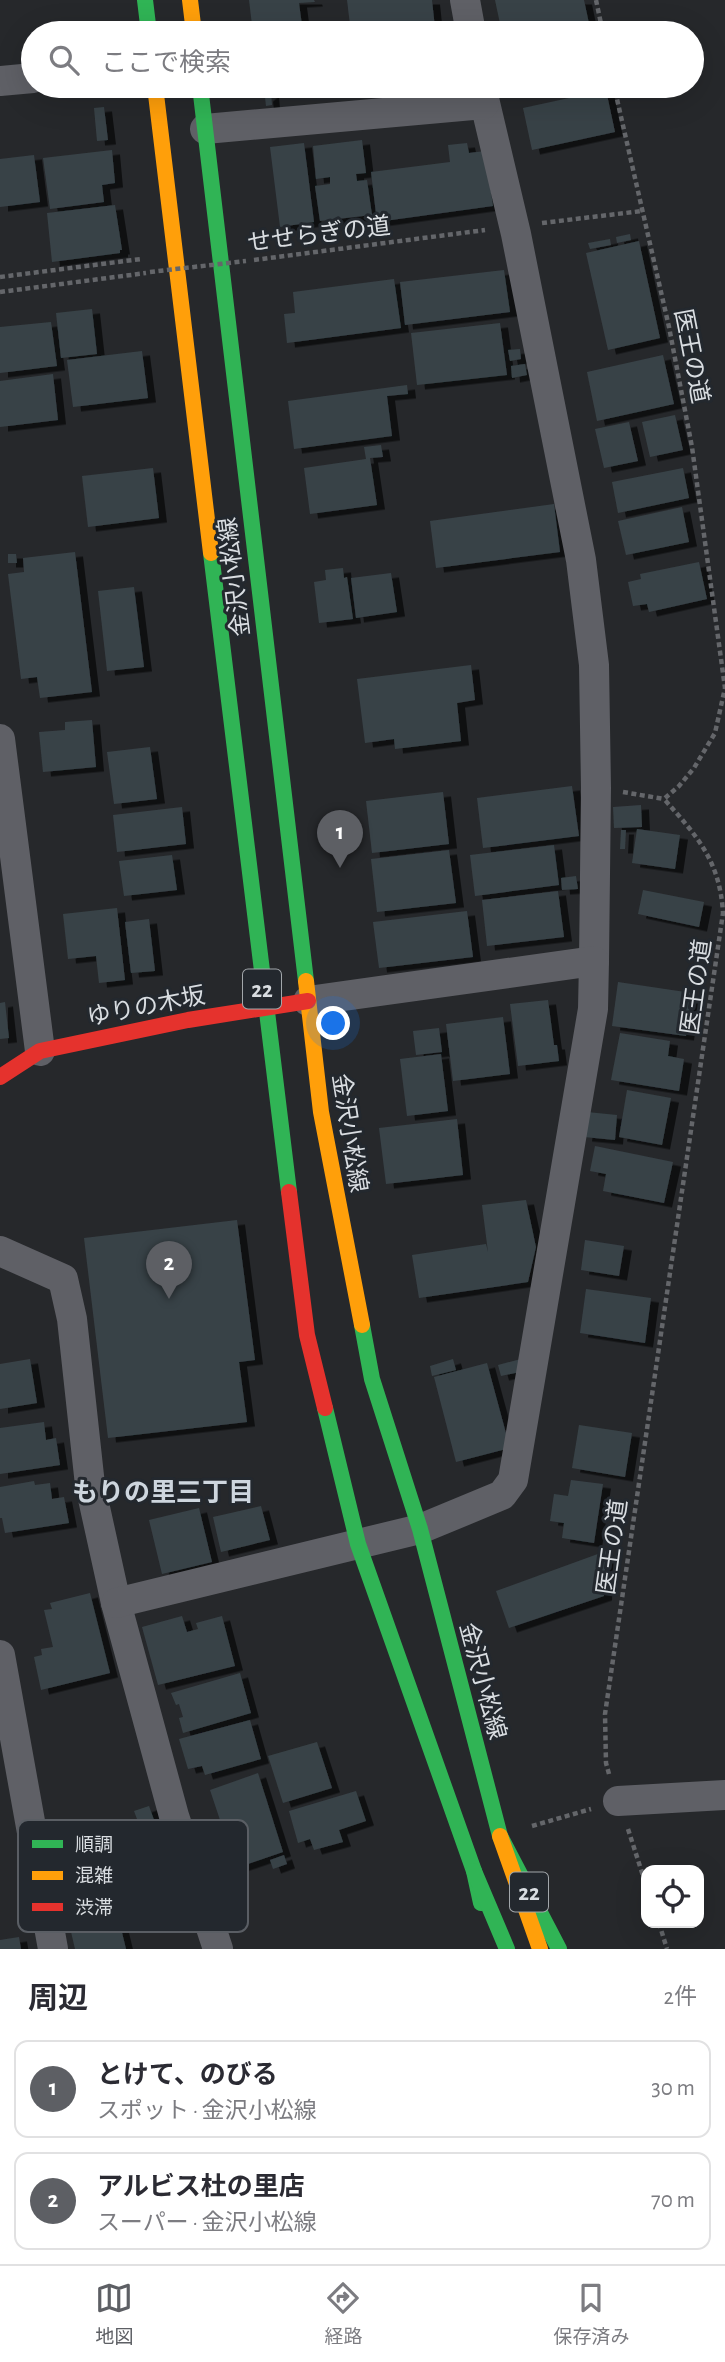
<!DOCTYPE html>
<html lang="ja">
<head>
<meta charset="utf-8">
<style>
  :root { --surface:#fff; --page:#f2f2f3; --text:#2b2b33; --muted:#7c7c81; --line:#e1e1e2; --accent:#5d5f64 }
  body { margin:0; font-family:"Alegreya Sans","Noto Sans JP",sans-serif; background:var(--page); color:var(--text) }
  .controls { position:absolute; right:21px; bottom:21px; display:grid; overflow:hidden; border-radius:14px; box-shadow:0 7px 28px #0002 }
  .controls button { width:63px; height:63px; display:grid; place-items:center; padding:0; border:0; border-bottom:2px solid var(--line); background:var(--surface); color:var(--text); font:35px sans-serif }
  .you { position:absolute; left:334px; top:1024px; width:24px; height:24px; margin:-18px; border:5px solid #fff; border-radius:50%; background:#1a73e8; box-shadow:0 0 0 10px #1a73e833 }
  .badge { display:grid; place-items:center; width:46px; height:46px; border-radius:50%; background:var(--accent); color:#fff; font-size:23px; font-weight:700 }
  .pin { position:absolute; translate:-50% -58px; filter:drop-shadow(0 2px 4px #0008) }
  .pin::after { content:''; position:absolute; top:37px; width:24px; height:21px; background:inherit; clip-path:polygon(0 0,100% 0,50% 100%) }
  .list { margin:0; padding:0; list-style:none }
  h2 { display:flex; justify-content:space-between; align-items:center; height:91px; margin:0; padding:0 28px; font-size:30px }
  h2 small { font-size:23px; font-weight:400; color:var(--muted) }
  .list li { display:grid; grid-template-columns:46px 1fr auto; gap:21px; align-items:center; box-sizing:border-box; height:98px; margin:0 14px 14px; padding:0 14px; border:2px solid var(--line); border-radius:14px }
  .list b { display:block; font-size:26px; white-space:nowrap }
  .list p { margin:0; font-size:23px; white-space:nowrap; color:var(--muted) }
  .list em { font-size:23px; font-style:normal; color:var(--muted) }
  .icon { flex:none; width:38px; height:38px; fill:none; stroke:currentColor; stroke-width:2; stroke-linecap:round; stroke-linejoin:round }
  .map { position:relative; flex:none; width:725px; height:1949px; overflow:hidden }
  .search { position:absolute; background:var(--surface); box-shadow:0 7px 28px #0002; left:21px; right:21px; top:21px; height:77px; display:flex; align-items:center; gap:18px; box-sizing:border-box; padding:0 24px; border-radius:38px; color:var(--muted); font-size:26px }
  .sheet { height:315px; background:var(--surface) }
  nav { display:flex; justify-content:space-around; align-items:center; box-sizing:border-box; height:98px; border-top:2px solid var(--line); background:var(--surface); font-size:19px; color:var(--muted) }
  nav a { display:grid; justify-items:center; gap:4px }
  nav .on { color:var(--accent) }
  .map>svg:first-child { display:block }
  .building { fill:#384247; filter:url(#shadow) }
  .lines { fill:none; stroke-linecap:round; stroke-linejoin:round }
  .path { stroke:#64666a; stroke-width:4.5; stroke-dasharray:5 3.5; stroke-linecap:butt }
  .street { stroke:#5f6066; stroke-width:30 }
  .fast { stroke:#30b455; stroke-width:16 }
  .slow { stroke:#ff9f0a; stroke-width:16 }
  .jam { stroke:#e5322d; stroke-width:16 }
  .path-bridge { stroke:#64666a; stroke-width:4.5; stroke-dasharray:5 3.5; stroke-linecap:butt }
  .labels { text-anchor:middle; stroke-width:6; stroke-linejoin:round; paint-order:stroke }
  .shield { fill:#23282e; stroke:#a2a7ab; stroke-width:2 }
  .shield-label { font-size:23px; font-weight:bold; fill:#d9dde1 }
  .street-label { font-size:24px; fill:#d9dde1; stroke:#23282e }
  .neighbourhood-label { font-size:26px; font-weight:bold; fill:#ced6de; stroke:#23282e }
  .key { fill:#23282e; stroke:#5a5e64; stroke-width:2 }
  .key-label { font-size:19px; fill:#d9dde1 }
</style>
</head>
<body>
<div class="map">
<svg width="725" height="1949" viewBox="0 0 725 1949">
  <defs>
    <filter id="shadow"><feDropShadow dx="8" dy="4.5" stdDeviation="0" flood-color="#0009"/></filter>
  </defs>
  <rect width="100%" height="100%" fill="#26282b"/>
  <g class="building">
    <path d="M249,0h65l1,2 -16,1 4,30h-50z"/>
    <path d="M347,0h85l3,28 -38,5h-46z"/>
    <path d="M495,0h89l7,33h-42l-2,-9 -45,9z"/>
    <path d="M606,90l9,42 -83,18 -9,-42z"/>
    <path d="M271,92l1,13 -6,1 -1,-9z"/>
    <path d="M104,107l4,33 -11,1 -3,-33z"/>
    <path d="M362,140l4,33 -10,1 1,7 10,-1 5,35 -52,6 -5,-35 15,-2v-7l-14,2 -3,-33z"/>
    <path d="M304,143l10,79 -34,5 -10,-80z"/>
    <path d="M467,143l2,10 16,-2 8,55 -116,16 -6,-50 79,-10 -2,-17z"/>
    <path d="M112,150l3,33 -13,2 2,17 -54,7 -7,-51z"/>
    <path d="M34,155l6,47 -40,5v-48z"/>
    <path d="M115,205l7,45h-2v3l-68,9 -5,-49z"/>
    <path d="M630,234l1,6 -14,3 -1,-6z"/>
    <path d="M610,239l1,6 -21,4 -2,-6z"/>
    <path d="M639,241l21,97 -52,12 -22,-97z"/>
    <path d="M504,270l6,42 -105,13 -5,-43z"/>
    <path d="M394,279l7,49 -114,15 -3,-29 11,-1 -2,-21z"/>
    <path d="M92,309l5,45 -36,4 -5,-45z"/>
    <path d="M51,322l6,44 -57,7v-46z"/>
    <path d="M500,323l7,52 -90,10 -6,-52z"/>
    <path d="M520,349l1,10 -11,2 -2,-11z"/>
    <path d="M142,351l6,47 -75,9 -6,-47z"/>
    <path d="M663,355l11,49 -77,17 -10,-49z"/>
    <path d="M525,364l2,11 -15,3 -1,-12z"/>
    <path d="M53,374l5,46 -58,7v-46z"/>
    <path d="M407,385l1,9 -21,2 5,40 -98,13 -6,-48z"/>
    <path d="M675,415l8,35 -33,7 -8,-35z"/>
    <path d="M629,422l9,39 -34,7 -9,-39z"/>
    <path d="M381,445l2,12 -13,1 7,47 -67,9 -6,-46 62,-9 -2,-12z"/>
    <path d="M153,468l6,50 -71,9 -6,-51z"/>
    <path d="M683,468l6,30 -71,15 -6,-31z"/>
    <path d="M554,504l6,48 -124,16 -6,-47z"/>
    <path d="M682,507l7,35 -63,13 -8,-34z"/>
    <path d="M75,552l17,140 -52,6 -3,-21 -16,2 -13,-105 16,-2 -1,-14z"/>
    <path d="M8,554h8l1,9h-9z"/>
    <path d="M699,562l8,37 -58,13 -2,-8 -14,2 -5,-24 13,-3 -1,-5z"/>
    <path d="M343,568l1,10 3,-1 6,42 -34,4 -5,-41 12,-2 -1,-10z"/>
    <path d="M391,573l6,39 -41,6 -5,-40z"/>
    <path d="M134,587l10,80 -37,4 -9,-80z"/>
    <path d="M471,665l4,35 -18,3 4,38 -66,8 -1,-10 -29,4 -8,-64z"/>
    <path d="M92,720l4,47 -53,5 -4,-40 26,-2v-8z"/>
    <path d="M150,747l7,52 -43,5 -7,-52z"/>
    <path d="M572,786l7,50 -96,12 -6,-50z"/>
    <path d="M443,792l6,52 -77,9 -6,-52z"/>
    <path d="M641,805l1,22 -28,1 -1,-21z"/>
    <path d="M182,807l4,37 -69,8 -4,-37z"/>
    <path d="M637,829l43,6 -5,34 -43,-6z"/>
    <path d="M621,830h5l-1,19h-5z"/>
    <path d="M554,845l5,40 -84,11 -5,-41z"/>
    <path d="M449,850l7,53 -79,9 -6,-53z"/>
    <path d="M172,855l5,35 -53,6 -5,-35z"/>
    <path d="M576,876l2,13 -16,1 -1,-12z"/>
    <path d="M643,890l61,12 -5,25 -61,-13z"/>
    <path d="M558,891l6,46 -77,9 -5,-46z"/>
    <path d="M117,908l8,72 -26,3 -3,-27 -28,3 -5,-45z"/>
    <path d="M467,911l6,46 -94,11 -6,-46z"/>
    <path d="M149,919l6,52 -24,2 -6,-51z"/>
    <path d="M618,982l74,11 -6,43 -74,-10z"/>
    <path d="M548,1000l6,45h3l2,16 -41,5 -8,-62z"/>
    <path d="M5,1002l4,36 -9,1v-36z"/>
    <path d="M503,1017l7,57 -57,7 -7,-57z"/>
    <path d="M439,1028l3,24 -26,3 -3,-24z"/>
    <path d="M620,1033l50,8 -2,15 16,3 -5,32 -68,-11z"/>
    <path d="M441,1054l7,57 -41,5 -7,-57z"/>
    <path d="M627,1090l44,8 -9,47 -43,-8z"/>
    <path d="M587,1112l30,3 -2,25 -31,-3z"/>
    <path d="M457,1119l6,56 -77,9 -7,-56z"/>
    <path d="M595,1146l78,16 -9,41 -61,-12 3,-17 -16,-3z"/>
    <path d="M526,1200l10,47 -8,35 -109,16 -7,-43 74,-11 2,8 -6,-47z"/>
    <path d="M237,1220l18,140 -16,2 8,60 -139,16 -24,-200z"/>
    <path d="M585,1240l39,6 -5,30 -38,-6z"/>
    <path d="M586,1289l65,9 -6,45 -65,-10z"/>
    <path d="M30,1359l7,44 -37,6v-45z"/>
    <path d="M453,1359l3,11 -24,6 -2,-10z"/>
    <path d="M521,1359l-1,13 -19,4 -3,-11z"/>
    <path d="M487,1363l23,85 -54,14 -22,-85z"/>
    <path d="M44,1422l2,18 10,-2 4,27 -60,9v-46z"/>
    <path d="M579,1425l53,8 -7,44 -53,-9z"/>
    <path d="M571,1480l32,4 -9,59 -32,-5 2,-15 -14,-2 4,-27 14,2z"/>
    <path d="M34,1481l1,4 15,-2 2,16 12,-2 5,26 -64,10 -3,-15h-2v-31z"/>
    <path d="M261,1506l9,34 -49,12 -8,-35z"/>
    <path d="M199,1508l13,54 -50,12 -13,-54z"/>
    <path d="M606,1551l-2,45 -95,32 -13,-37z"/>
    <path d="M90,1593l20,80 -69,17 -7,-33 8,-2 -1,-6 12,-2 -9,-37 8,-1 -2,-6z"/>
    <path d="M182,1616l5,16 11,-3 -2,-6 26,-7 13,50 -77,19 -16,-58z"/>
    <path d="M240,1673l11,40 -68,20 -4,-15 4,-1 -4,-13 -3,1 -5,-12z"/>
    <path d="M250,1720l11,39 -56,16 -3,-9 -14,3 -9,-30z"/>
    <path d="M317,1742l15,46 -49,15 -15,-47z"/>
    <path d="M258,1773l25,79 -47,16 -26,-78z"/>
    <path d="M356,1791l10,30 -27,9 4,12 -29,8 -4,-11 -12,4 -9,-32z"/>
    <path d="M149,1806l27,75 -47,16 -11,-32 4,-1 -13,-38 12,-5 6,15 14,-6 -7,-19z"/>
    <path d="M284,1855l3,9 -14,5 -3,-9z"/>
    <path d="M102,1898l5,20 11,-2 8,33h-51l-10,-43z"/>
    <path d="M19,1937l2,12h-21v-9z"/>
  </g>
  <g class="lines">
    <g class="path">
      <path d="M596,0l7,33"/>
      <path d="M542,223l100,-12"/>
      <path d="M254,260l231,-30"/>
      <path d="M0,277l141,-18"/>
      <path d="M0,292l146,-19"/>
      <path d="M623,792l41,7"/>
      <path d="M609,1774l-3,-11 -1,-49 118,-801c-3,-52 -26,-77 -59,-114l15,-13 15,-18 21,-35 10,-45 -33,-241 -23,-120 -55,-241"/>
      <path d="M532,1826l59,-17"/>
      <path d="M628,1829l18,56"/>
      <path d="M659,1923l8,26"/>
    </g>
    <g class="street">
      <path d="M465,0l6,33"/>
      <path d="M0,81l33,-3"/>
      <path d="M481,86l35,148 65,326 13,105 2,123 -2,173"/>
      <path d="M205,129l279,-25"/>
      <path d="M0,739l40,312"/>
      <path d="M0,1251l63,28 9,40 18,166 26,118 58,213 44,133"/>
      <path d="M116,1603l304,-74 82,-34 11,-15 80,-471 1,-48 -286,40"/>
      <path d="M0,1655l53,294"/>
      <path d="M618,1801l107,-6"/>
    </g>
    <g class="fast">
      <path d="M145,0l4,33"/>
      <path d="M200,86l106,895"/>
      <path d="M211,553l78,639"/>
      <path d="M362,1325l10,54 48,150 80,307 59,113"/>
      <path d="M325,1408l33,136 116,327 7,32"/>
      <path d="M474,1871l33,78"/>
    </g>
    <g class="slow">
      <path d="M190,0l4,33"/>
      <path d="M155,86l56,467"/>
      <path d="M306,981l15,131 41,213"/>
      <path d="M500,1836l40,113"/>
    </g>
    <g class="jam">
      <path d="M0,1077l40,-26 148,-31 120,-19"/>
      <path d="M289,1192l18,143 18,73"/>
    </g>
    <path class="path-bridge" d="M150,272l96,-11"/>
  </g>
  <g class="labels">
    <g class="shield">
      <rect x="243" y="969.5" width="38" height="39" rx="5"/>
      <rect x="510" y="1872.5" width="38" height="39" rx="5"/>
    </g>
    <g class="shield-label">
      <text x="262" y="997">22</text>
      <text x="529" y="1900">22</text>
    </g>
    <g class="street-label">
      <text transform="translate(319 234) rotate(-7)" y="8">せせらぎの道</text>
      <text transform="translate(692 356) rotate(79)" y="8">医王の道</text>
      <text transform="translate(234 577) rotate(-97)" y="8">金沢小松線</text>
      <text transform="translate(696 987) rotate(-82)" y="8">医王の道</text>
      <text transform="translate(146 1006) rotate(-11)" y="8">ゆりの木坂</text>
      <text transform="translate(350 1133) rotate(81)" y="8">金沢小松線</text>
      <text transform="translate(612 1547) rotate(-82)" y="8">医王の道</text>
      <text transform="translate(483 1681) rotate(75)" y="8">金沢小松線</text>
    </g>
    <g class="neighbourhood-label">
      <text x="163" y="1501">もりの里三丁目</text>
    </g>
  </g>
  <rect x="18" y="1820" width="230" height="112" rx="10" class="key"/>
  <rect x="32" y="1840" width="31" height="8" fill="#30b455"/>
  <rect x="32" y="1871" width="31" height="9" fill="#ff9f0a"/>
  <rect x="32" y="1903" width="31" height="8" fill="#e5322d"/>
  <g class="key-label">
    <text x="75" y="1851">順調</text>
    <text x="75" y="1882">混雑</text>
    <text x="75" y="1914">渋滞</text>
  </g>
</svg>
<div class="controls">
<button><svg class="icon" aria-label="locate" viewBox="0 0 24 24"><circle cx="12" cy="12" r="6"/><path d="M12 2v4M12 18v4M2 12h4M18 12h4"/></svg></button>
</div>
<div class="you"></div>
<div class="pin badge" style="left:340px;top:868px">1</div>
<div class="pin badge" style="left:169px;top:1299px">2</div>
<div class="search"><svg class="icon" aria-label="search" viewBox="0 0 24 24"><circle cx="10" cy="10" r="6"/><path d="M15 15l6 6"/></svg>ここで検索</div>
</div>
<section class="sheet">
<h2>周辺<small>2件</small></h2>
<ul class="list">
<li><span class="badge">1</span><div><b>とけて、のびる</b><p>スポット · 金沢小松線</p></div><em>30 m</em></li>
<li><span class="badge">2</span><div><b>アルビス杜の里店</b><p>スーパー · 金沢小松線</p></div><em>70 m</em></li>
</ul>
</section>
<nav>
<a class="on"><svg class="icon" aria-label="map" viewBox="0 0 24 24"><path d="M3 6l6-2 6 2 6-2v14l-6 2-6-2-6 2zM9 4v14M15 6v14"/></svg>地図</a>
<a><svg class="icon" aria-label="directions" viewBox="0 0 24 24"><path d="M12 3l9 9-9 9-9-9zM9 14v-3h6M13 9l2 2-2 2"/></svg>経路</a>
<a><svg class="icon" aria-label="saved" viewBox="0 0 24 24"><path d="M7 4h10v16l-5-4-5 4z"/></svg>保存済み</a>
</nav>
</body>
</html>
